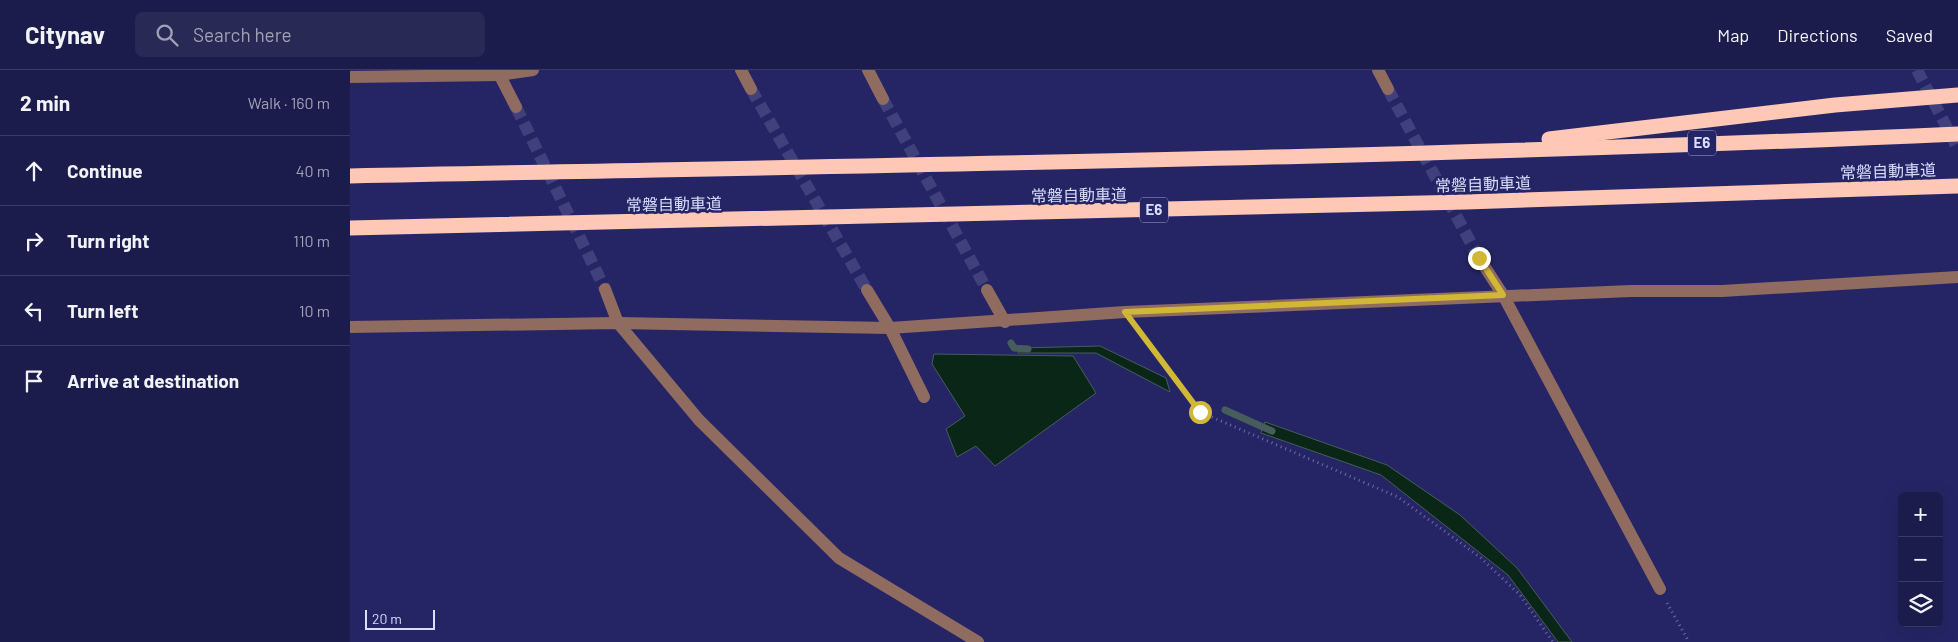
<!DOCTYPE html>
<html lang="en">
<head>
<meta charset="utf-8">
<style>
  :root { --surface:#1c1c4c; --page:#292956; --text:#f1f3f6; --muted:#a0a1b5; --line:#3a3a64 }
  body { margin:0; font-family:Barlow,"Noto Sans JP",sans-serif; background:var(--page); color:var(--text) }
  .controls { position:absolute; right:15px; bottom:15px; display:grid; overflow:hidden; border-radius:8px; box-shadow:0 5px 20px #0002 }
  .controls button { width:45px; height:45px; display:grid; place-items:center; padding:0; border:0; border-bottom:1px solid var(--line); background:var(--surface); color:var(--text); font:25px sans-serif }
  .scale { position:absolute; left:15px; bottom:12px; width:70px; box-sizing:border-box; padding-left:5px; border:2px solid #d8defd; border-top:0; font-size:14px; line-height:18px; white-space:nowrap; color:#d8defd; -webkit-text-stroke:4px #252565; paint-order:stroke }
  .stop { position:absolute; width:15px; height:15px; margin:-11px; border:4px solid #d0b736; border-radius:50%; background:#fff }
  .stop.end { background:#d0b736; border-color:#fff; box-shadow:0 1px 5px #0008 }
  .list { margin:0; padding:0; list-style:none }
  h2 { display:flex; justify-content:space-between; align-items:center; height:65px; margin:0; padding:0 20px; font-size:21px }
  h2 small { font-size:16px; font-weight:400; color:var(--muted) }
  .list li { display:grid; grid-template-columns:32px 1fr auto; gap:15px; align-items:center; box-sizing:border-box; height:70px; padding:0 20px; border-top:1px solid var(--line) }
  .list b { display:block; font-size:19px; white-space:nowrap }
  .list em { font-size:16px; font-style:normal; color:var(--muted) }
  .icon { flex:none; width:28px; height:28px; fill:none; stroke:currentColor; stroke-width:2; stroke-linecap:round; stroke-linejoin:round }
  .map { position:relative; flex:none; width:1608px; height:572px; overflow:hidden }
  header { display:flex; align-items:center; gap:30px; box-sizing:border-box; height:70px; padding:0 25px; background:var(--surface); border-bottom:1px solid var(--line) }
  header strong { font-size:24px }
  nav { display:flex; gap:28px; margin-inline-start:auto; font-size:18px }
  .search { width:350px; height:45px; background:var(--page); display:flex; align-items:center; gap:12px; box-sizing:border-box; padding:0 18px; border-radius:8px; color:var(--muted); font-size:19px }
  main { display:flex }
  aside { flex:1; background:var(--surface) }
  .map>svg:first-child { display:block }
  .water { fill:#092617; stroke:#475d5c }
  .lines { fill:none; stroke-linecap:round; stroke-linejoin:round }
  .stream { stroke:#475d5c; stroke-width:7 }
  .minor-tunnel { stroke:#40417c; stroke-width:12; stroke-dasharray:12 6; stroke-linecap:butt }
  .path { stroke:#6b6da0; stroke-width:3; stroke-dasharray:1 4; stroke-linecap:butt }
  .minor { stroke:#906b60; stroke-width:12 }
  .highway { stroke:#fec7b6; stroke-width:15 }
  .route { stroke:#d0b736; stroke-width:6 }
  .labels { text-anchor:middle; stroke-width:5; stroke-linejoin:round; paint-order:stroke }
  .shield { fill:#252565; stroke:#a2a6cf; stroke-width:1 }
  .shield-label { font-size:15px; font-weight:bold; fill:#d8defd }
  .street-label { font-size:16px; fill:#d8defd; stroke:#252565 }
</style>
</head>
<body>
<header>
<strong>Citynav</strong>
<div class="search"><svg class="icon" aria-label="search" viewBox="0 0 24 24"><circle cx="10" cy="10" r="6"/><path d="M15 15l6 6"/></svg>Search here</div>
<nav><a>Map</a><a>Directions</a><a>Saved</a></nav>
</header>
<main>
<aside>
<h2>2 min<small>Walk · 160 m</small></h2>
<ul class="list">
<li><svg class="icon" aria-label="ahead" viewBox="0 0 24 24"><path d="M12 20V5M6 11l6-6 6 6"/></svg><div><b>Continue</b></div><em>40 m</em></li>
<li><svg class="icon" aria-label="right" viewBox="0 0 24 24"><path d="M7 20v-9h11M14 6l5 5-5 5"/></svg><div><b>Turn right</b></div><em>110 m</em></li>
<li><svg class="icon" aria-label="left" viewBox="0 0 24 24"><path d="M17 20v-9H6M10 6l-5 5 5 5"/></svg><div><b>Turn left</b></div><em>10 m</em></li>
<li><svg class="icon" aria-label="arrive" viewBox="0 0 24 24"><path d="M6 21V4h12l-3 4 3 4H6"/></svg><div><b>Arrive at destination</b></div></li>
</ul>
</aside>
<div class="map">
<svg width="1608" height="572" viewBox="0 0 1608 572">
  <rect width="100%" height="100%" fill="#252565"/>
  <g class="water">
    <path d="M750,276l66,32 4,14 -74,-39h-78l2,-5z"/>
    <path d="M584,284l139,2 23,37 -101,73 -19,-20 -19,11 -11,-28 19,-13 -33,-52z"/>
    <path d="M915,352l122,43 73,50 57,53 55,74h-14l-50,-67 -127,-100 -120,-42z"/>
  </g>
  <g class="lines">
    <g class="stream">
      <path d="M661,273l3,5 14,1"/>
      <path d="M875,340l47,21"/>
    </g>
    <g class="minor-tunnel">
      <path d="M1567,0l41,79"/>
      <path d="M401,19l116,201"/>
      <path d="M1038,19l91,169"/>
      <path d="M533,29l104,191"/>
      <path d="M166,37l89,182"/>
    </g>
    <g class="path">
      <path d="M789,260l61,82 198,85 83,61 39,37 33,47"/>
      <path d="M1317,533l22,39"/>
    </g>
    <g class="minor">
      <path d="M147,0l19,37"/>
      <path d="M391,0l10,19"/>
      <path d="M518,0l15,29"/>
      <path d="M1028,0l10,19"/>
      <path d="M0,7l150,-2 33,-5"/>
      <path d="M1129,188l24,37 157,294"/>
      <path d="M255,219l13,34 81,97 140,138 139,84"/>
      <path d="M517,220l23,38 34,69"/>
      <path d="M637,220l18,32"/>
      <path d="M0,257l268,-4 272,5 235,-16 506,-21h91l236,-14"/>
    </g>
    <g class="highway">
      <path d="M1199,69l286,-34 123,-10"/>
      <path d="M0,106c536,-11 1072,-18 1608,-42"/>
      <path d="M0,158l1116,-26 492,-16"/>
    </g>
  </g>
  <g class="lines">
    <path class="route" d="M850,342l-75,-100 378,-17 -24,-37"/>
  </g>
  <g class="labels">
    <g class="shield">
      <rect x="1338" y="60.5" width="28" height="25" rx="4"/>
      <rect x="790" y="127.5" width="28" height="25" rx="4"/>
    </g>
    <g class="shield-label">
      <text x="1352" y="78">E6</text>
      <text x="804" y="145">E6</text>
    </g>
    <g class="street-label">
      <text transform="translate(1538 101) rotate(-2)" y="6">常磐自動車道</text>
      <text transform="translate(1133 114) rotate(-2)" y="6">常磐自動車道</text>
      <text transform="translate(729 125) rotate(-1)" y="6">常磐自動車道</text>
      <text transform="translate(324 134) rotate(-1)" y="6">常磐自動車道</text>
    </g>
  </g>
</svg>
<div class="controls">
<button>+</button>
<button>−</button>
<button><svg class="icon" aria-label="layers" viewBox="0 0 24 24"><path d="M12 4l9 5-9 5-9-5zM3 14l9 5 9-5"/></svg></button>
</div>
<div class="scale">20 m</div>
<div class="stop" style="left:850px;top:342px"></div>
<div class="stop end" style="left:1129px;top:188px"></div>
</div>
</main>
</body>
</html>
